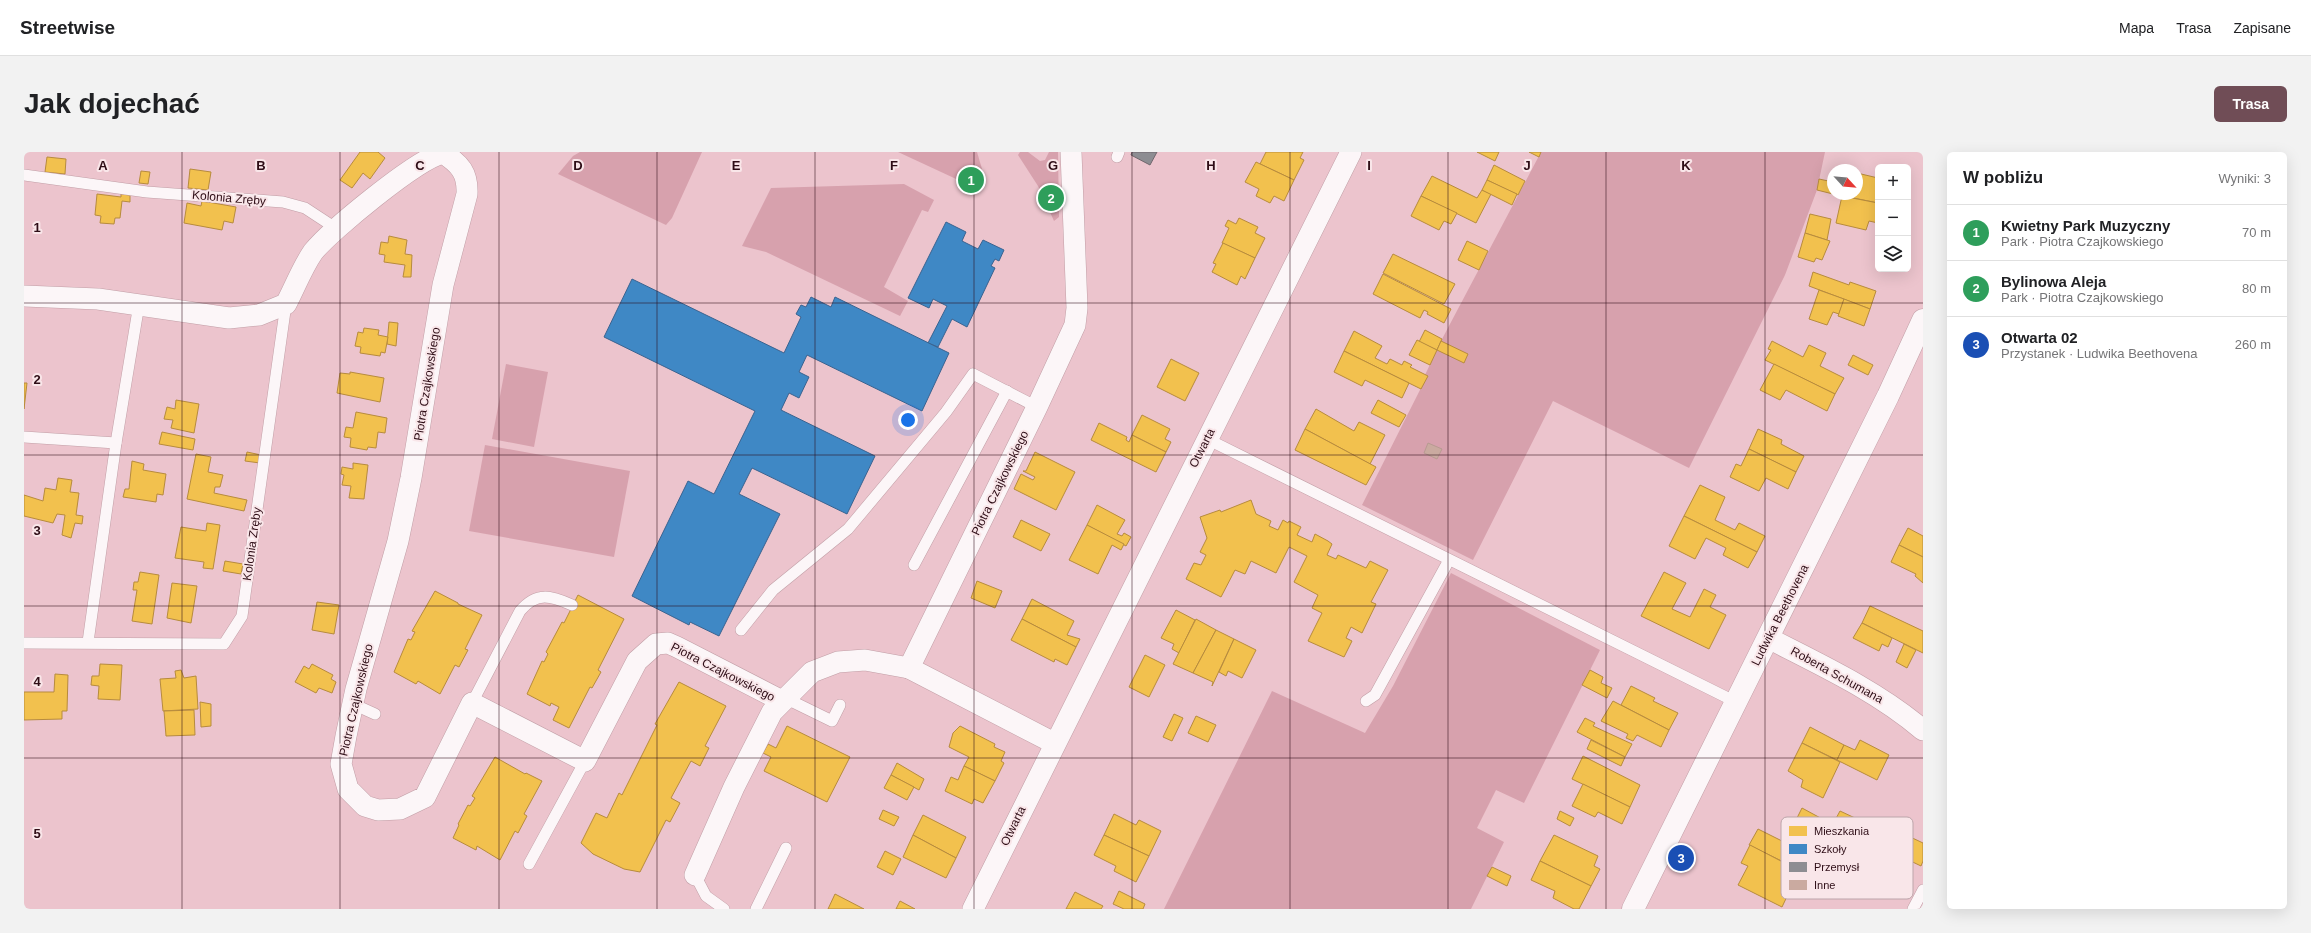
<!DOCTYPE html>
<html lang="pl">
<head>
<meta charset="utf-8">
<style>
  :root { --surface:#fff; --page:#f2f2f2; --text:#202124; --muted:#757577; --line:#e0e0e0; --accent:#704d56 }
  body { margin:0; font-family:Helvetica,sans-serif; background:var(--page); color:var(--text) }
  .controls { position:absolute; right:12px; top:12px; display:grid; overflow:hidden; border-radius:6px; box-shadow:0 4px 16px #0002 }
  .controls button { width:36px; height:36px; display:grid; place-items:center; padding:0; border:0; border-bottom:1px solid var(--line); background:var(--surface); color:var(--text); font:20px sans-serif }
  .compass { position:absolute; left:1803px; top:12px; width:36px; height:36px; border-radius:50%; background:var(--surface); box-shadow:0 4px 16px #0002; rotate:116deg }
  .you { position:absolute; left:884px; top:268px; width:14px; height:14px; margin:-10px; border:3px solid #fff; border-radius:50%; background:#1a73e8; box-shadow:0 0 0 6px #1a73e833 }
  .badge { display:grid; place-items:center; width:26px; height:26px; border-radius:50%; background:var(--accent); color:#fff; font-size:13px; font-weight:700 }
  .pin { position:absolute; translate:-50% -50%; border:2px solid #fff; box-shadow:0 1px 4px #0006 }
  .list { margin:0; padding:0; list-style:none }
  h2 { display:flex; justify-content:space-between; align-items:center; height:52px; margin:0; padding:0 16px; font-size:17px }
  h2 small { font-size:13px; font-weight:400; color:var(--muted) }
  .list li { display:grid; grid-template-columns:26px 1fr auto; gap:12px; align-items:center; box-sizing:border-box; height:56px; padding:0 16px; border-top:1px solid var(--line) }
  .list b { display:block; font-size:15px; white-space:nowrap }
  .list p { margin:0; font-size:13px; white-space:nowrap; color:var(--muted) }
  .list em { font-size:13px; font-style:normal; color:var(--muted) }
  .icon { flex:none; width:22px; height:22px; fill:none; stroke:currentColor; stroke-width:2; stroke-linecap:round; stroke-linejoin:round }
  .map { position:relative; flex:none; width:1899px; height:757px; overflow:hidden; border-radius:6px }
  header { display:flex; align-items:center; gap:24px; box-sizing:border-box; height:56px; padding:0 20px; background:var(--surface); border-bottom:1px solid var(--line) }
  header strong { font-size:19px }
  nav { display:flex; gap:22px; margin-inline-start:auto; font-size:14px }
  .intro { display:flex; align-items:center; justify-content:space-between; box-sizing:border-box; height:96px; padding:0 24px }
  h1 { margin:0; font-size:28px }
  .button { padding:10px 18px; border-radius:6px; background:var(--accent); color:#fff; font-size:14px; font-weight:700 }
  main { display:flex; gap:24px; padding:0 24px }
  aside { flex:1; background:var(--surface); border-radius:6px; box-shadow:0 4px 16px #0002 }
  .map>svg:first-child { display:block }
  .green { fill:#d7a1ad }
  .homes { fill:#f2c14e; stroke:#b78b3d }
  .schools { fill:#3f88c5; stroke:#3a6390 }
  .industry { fill:#8d8d92; stroke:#70676d }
  .building { fill:#caaaa0; stroke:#b89a92 }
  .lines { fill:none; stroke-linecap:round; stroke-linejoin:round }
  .service-casing { stroke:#c19ea6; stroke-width:12 }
  .minor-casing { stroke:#c19ea6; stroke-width:22 }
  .tertiary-casing { stroke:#c19ea6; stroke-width:23 }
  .service { stroke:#fcf6f8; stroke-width:11 }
  .minor { stroke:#fcf6f8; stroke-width:21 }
  .tertiary { stroke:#fcf6f8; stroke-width:22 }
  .grid { fill:none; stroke:#2e0d16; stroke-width:1; stroke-opacity:0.55 }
  .labels { text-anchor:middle; stroke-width:4; stroke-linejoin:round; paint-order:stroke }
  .street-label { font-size:12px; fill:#2e0d16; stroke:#f9e6e9 }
  .key { fill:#f9e6e9; stroke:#bca5aa; stroke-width:1 }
  .key-label { font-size:11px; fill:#2e0d16 }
  .grid-label { font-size:13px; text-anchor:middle; font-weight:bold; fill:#2e0d16; stroke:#f9e6e9; stroke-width:4; stroke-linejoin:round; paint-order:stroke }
</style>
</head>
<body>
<header>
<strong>Streetwise</strong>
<nav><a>Mapa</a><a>Trasa</a><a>Zapisane</a></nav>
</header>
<div class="intro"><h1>Jak dojechać</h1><a class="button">Trasa</a></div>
<main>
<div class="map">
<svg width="1899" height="757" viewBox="0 0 1899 757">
  <rect width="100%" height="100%" fill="#ecc4cd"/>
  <g class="green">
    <path d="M556,0h122l-30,66 -6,7 -108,-51 15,-18z"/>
    <path d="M874,0h79l5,17v22z"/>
    <path d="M996,0h8l12,9 5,-1 4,-8h9l1,65 -5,4 -16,-35 -20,-31z"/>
    <path d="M1517,0h284l-8,38 -32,85 -96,193 -136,-67 -80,159 -111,-55 65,-129 -2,-1 16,-34z"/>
    <path d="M880,32l30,16 -6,12 -6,-2 -38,77 24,14 -8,15 -134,-64 -24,-6 29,-58z"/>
    <path d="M482,212l42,8 -14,75 -42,-8z"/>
    <path d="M461,293l145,26 -16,86 -145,-26z"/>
    <path d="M1427,421l149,77 -76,153 -28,-13 -19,38 27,14 -33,67h-307l108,-218 93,42 28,-47z"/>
  </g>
  <g class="homes">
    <path d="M336,0h18l7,6 -15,21 -7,-6 -11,15 -12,-8z"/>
    <path d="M1242,0h37l-3,6 4,2 -10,20 -34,-16z"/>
    <path d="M1453,0h22l-4,9z"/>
    <path d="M1505,0h12l-2,5z"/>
    <path d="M23,5l19,2 -1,15 -20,-2z"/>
    <path d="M1232,10l38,18 -10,21 -10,-5 -4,7 -14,-7 3,-7 -14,-7z"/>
    <path d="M1470,13l31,16 -7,14 -31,-15z"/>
    <path d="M166,17l21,3 -3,18 -20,-2z"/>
    <path d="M117,19l9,1 -2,12 -9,-1z"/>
    <path d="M1833,21l21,5v25l-44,-9h23z"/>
    <path d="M1408,24l45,22 5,-8 9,4 -15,29 -55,-27z"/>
    <path d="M1795,27l14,3v12l-16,-4z"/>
    <path d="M1463,28l30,14 -5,11 -30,-15z"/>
    <path d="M73,42l24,3v-3l9,1v7l-8,-1 -2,17h-5l-1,6 -14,-1 1,-7 -6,-1z"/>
    <path d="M1397,44l36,17 -6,11 -7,-3 -5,9 -28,-14z"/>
    <path d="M1818,44l36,7v20l-9,-2 -3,9 -30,-7z"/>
    <path d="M178,49l34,6 -3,16 -9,-2 -2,9 -38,-7 3,-20 14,3z"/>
    <path d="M1786,62l21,5 -4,21 -22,-7z"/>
    <path d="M1215,66l19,9 -3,6 10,5 -10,20 -33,-15 7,-15 -4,-2 3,-6 8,4z"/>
    <path d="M1781,81l25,8 -8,19 -6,-2 -2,4 -16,-5z"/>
    <path d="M365,84l18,4 -2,14 7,1 -1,22h-8l2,-12 -21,-3 1,-7 -6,-1 2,-12 7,1z"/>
    <path d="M1443,89l21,10 -9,19 -21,-10z"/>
    <path d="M1199,91l32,15 -10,21 -4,-3 -4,9 -25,-13 4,-8 -3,-1z"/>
    <path d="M1369,102l62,30 -11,20 -61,-31z"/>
    <path d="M1789,120l36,13 1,-3 26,9 -6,18 -61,-23z"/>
    <path d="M1359,122l68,35 -7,14 -17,-9 1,-2 -4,-2 -4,8 -47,-24z"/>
    <path d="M1795,138l25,9 -5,15 -6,-2 -6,13 -18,-6z"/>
    <path d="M1820,147l26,10 -6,17 -26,-10z"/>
    <path d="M365,170l9,1 -2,23 -9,-2z"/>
    <path d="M340,176l15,2 -1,5 10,2 -3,16 -4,-1 -1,4 -20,-3 1,-6 -6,-1 3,-14 5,1z"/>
    <path d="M1401,178l17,9 -5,11 -18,-8z"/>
    <path d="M1330,179l28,15 -7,12 12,6 3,-5 12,6 2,-4 8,4 -2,2 18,9 -7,13 -77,-38z"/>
    <path d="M1393,188l20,10 -7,15 -21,-10z"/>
    <path d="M1417,189l27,13 -4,9 -27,-13z"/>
    <path d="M1748,189l31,16 6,-12 17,8 -6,13 24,12 -9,16 -70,-34 6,-10 -3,-1z"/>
    <path d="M1320,199l65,32 -7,15 -37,-18 -3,6 -28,-14z"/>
    <path d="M1829,203l20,10 -5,10 -20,-10z"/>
    <path d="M1147,207l28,14 -14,28 -28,-14z"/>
    <path d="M1750,212l61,30 -8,17 -41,-21 -6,10 -20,-10z"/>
    <path d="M326,220l34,6 -4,24 -43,-9 3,-20 10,1z"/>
    <path d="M0,231h3l-3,26z"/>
    <path d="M152,248l23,4 -5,29 -23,-5 2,-8 -9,-1 3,-12 8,2z"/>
    <path d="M1354,248l28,15 -7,12 -28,-14z"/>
    <path d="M1292,257l38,22 5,-9 26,13 -15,29 -65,-35z"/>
    <path d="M332,260l31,6 -2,15 -7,-1 -2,16 -8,-1 -1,3 -17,-3 1,-9 -7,-1 2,-10 7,1z"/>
    <path d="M1118,263l28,14 -5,10 6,3 -5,10 -34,-17z"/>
    <path d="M1075,271l28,14 -1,3 3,2 3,-7 34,17 -10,20 -65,-32z"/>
    <path d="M1281,277l71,38 -10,18 -71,-35z"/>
    <path d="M1734,277l24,11 -1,4 23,12 -8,16 -47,-23z"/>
    <path d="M138,280l33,7 -2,11 -34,-6z"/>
    <path d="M1725,297l47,23 -8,17 -22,-11 -7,13 -29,-14 6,-13 5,2z"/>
    <path d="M223,300l14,3 -1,8 -15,-2z"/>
    <path d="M1011,300l40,20 -19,38 -42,-21 7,-15 12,6 2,-3 -12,-6h3z"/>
    <path d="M172,302l15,3 -3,15 15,3 -3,12h-5l-1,6 33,7 -3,11 -57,-12z"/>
    <path d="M108,309l12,3 -1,6 23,4 -3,21 -6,-1 -1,8 -33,-5 2,-8h4z"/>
    <path d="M329,311l15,2 -4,34 -15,-1 2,-12 -9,-1 2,-10 -3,-1 1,-7 11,2z"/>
    <path d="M34,326l14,2 -2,12 9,1 -3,22 7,1 -1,8 -7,-1 -4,15 -9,-3 3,-20 -8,-1 -4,9 -29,-7v-21l19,6 2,-13 11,2z"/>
    <path d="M1676,333l25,12 -10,23 20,10 4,-7 26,13 -8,16 -73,-36z"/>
    <path d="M1227,348l5,14 15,7 -2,5 9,4 5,-10 5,3 1,-2 12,6 -4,8 15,7 3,-8 13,7 4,3 -5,11 9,4 2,-4 28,13 4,-7 18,9 -17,32 5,2 -14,29 -11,-6 -5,11 6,3 -8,16 -36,-16 14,-28 -10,-5 6,-13 -24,-13 13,-26 -18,-9 -13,26 -25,-12 -6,13 -10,-4 -14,27 -35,-18 8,-16 7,2 5,-10 -6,-3 7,-14 -7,-21 20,-7 1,2z"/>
    <path d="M1073,353l28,15 -8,14 5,2 2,-3 7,4 -5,9 -39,-21z"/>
    <path d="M1660,364l73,36 -9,16 -25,-13 3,-7 -20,-10 -11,21 -26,-13z"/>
    <path d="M997,368l29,14 -9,17 -28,-14z"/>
    <path d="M183,371l13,2 -7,44 -10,-1 1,-6 -29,-4 6,-31 25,4z"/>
    <path d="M1063,373l37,19 -3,6 -9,-5 -14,29 -29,-14z"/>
    <path d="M1884,376l15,8v21l-24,-12z"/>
    <path d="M1875,393l24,12v26l-8,-7 1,-2 -25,-12z"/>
    <path d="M201,409l18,3 -2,10 -18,-3z"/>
    <path d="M116,420l19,3 -7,49 -20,-3 5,-31h-4l1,-8h4z"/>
    <path d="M1640,420l22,11 -14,26 18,8 14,-28 12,6 -6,12 16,8 -17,34 -68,-33z"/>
    <path d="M953,429l25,10 -7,17 -24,-10z"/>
    <path d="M148,431l25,3 -6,37 -24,-5z"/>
    <path d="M411,439l23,12v1l24,11 -17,34 3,1 -9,17 -4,-2 -15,29 -22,-13 -2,3 -22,-12 14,-33 3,1 4,-8 -3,-1z"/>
    <path d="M554,443l46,24 -26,51 3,2 -9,16 -2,-1 -21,41 -16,-8 6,-13 -8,-4 -1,3 -23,-12 15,-33 2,1 4,-8 -2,-2 16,-30 2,1z"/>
    <path d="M1008,447l42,22 -7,14 13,4 -4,8 -54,-28z"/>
    <path d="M293,450l22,3 -5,29 -22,-4z"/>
    <path d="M1846,454l53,25v22l-61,-30z"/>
    <path d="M1152,458l19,10 -16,33 -7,-4 2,-5 -13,-6z"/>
    <path d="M998,467l54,28 -9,18 -12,-6 -1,3 -43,-22z"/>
    <path d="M1172,467l20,11 -23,43 -20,-9z"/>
    <path d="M1838,471l30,15 -4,9 -6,-3 -3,7 -26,-13z"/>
    <path d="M1192,478l18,9 -22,47 1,-4 -20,-9z"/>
    <path d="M1210,487l22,11 -14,28 -14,-7 -2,5 -7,-4z"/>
    <path d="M1880,492l12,6 -9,18 -11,-6z"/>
    <path d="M1121,503l20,10 -16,32 -20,-10z"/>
    <path d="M76,512l22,1 -2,35 -22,-1 1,-13 -8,-1 1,-9h7z"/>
    <path d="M288,512l21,11 -2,4 5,3 -4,11 -13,-5 -3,5 -21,-11 9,-16 5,3z"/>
    <path d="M157,518l3,8 12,-2 2,33 -35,2 -3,-32 16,-1 -1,-7z"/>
    <path d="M1566,518l13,7 -2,6 11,5 -5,10 -25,-13z"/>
    <path d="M31,522l13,1 -1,36h-5v8l-38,1v-28h30z"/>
    <path d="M655,530l47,24 -21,40 4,2 -9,18 -9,-5 -20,37 9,5 -10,19 -4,-2 -26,52 -16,-3 -31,-15 -12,-11 15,-30 11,5 12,-25 3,2 35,-70 -2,-1z"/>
    <path d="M1607,534l24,12 -2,3 25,12 -9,17 -48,-25z"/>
    <path d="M1589,549l56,29 -8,17 -24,-12 -4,6 -7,-3 2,-4 -27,-13z"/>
    <path d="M176,550l11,2v22l-10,1z"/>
    <path d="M170,558l1,25 -29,1 -2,-25z"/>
    <path d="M1150,562l9,4 -11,23 -9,-4z"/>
    <path d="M1172,564l20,9 -8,17 -20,-9z"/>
    <path d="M1561,566l10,5 -2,3 39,18 -7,13 -48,-25z"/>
    <path d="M763,574l63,31 -23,45 -63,-31 7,-14 -8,-4 5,-9 8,4z"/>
    <path d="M936,574l35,18 -1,3 11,5 -4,9 3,2 -9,18 -31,-15 5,-9 -20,-10 4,-14z"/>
    <path d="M1786,575l34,18 -7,15 -35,-17z"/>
    <path d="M1567,588l34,17 -4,9 -34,-17z"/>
    <path d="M1836,588l29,15 -12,25 -40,-20 7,-15 11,5z"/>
    <path d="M1778,591l38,19 -17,36 -22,-11 2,-7 -15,-9z"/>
    <path d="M1559,604l57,29 -10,22 -58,-28z"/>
    <path d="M471,605l30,17 1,-1 16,8 -18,33 3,2 -9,17 -3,-2 -15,29 -23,-14 -1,4 -23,-12 6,-13 -1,-1 10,-19 2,1 5,-8 -3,-2z"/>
    <path d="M873,611l27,16 -5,11 -28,-15z"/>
    <path d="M940,614l31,15 -12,22 -9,-4 -2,5 -27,-13 6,-14 7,3z"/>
    <path d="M867,623l23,12 -7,13 -23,-12z"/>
    <path d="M1559,632l47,23 -8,17 -24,-12 -3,5 -23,-11z"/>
    <path d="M1778,656l24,13 -7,13 -24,-12z"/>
    <path d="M859,658l16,7 -5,9 -15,-7z"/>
    <path d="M1536,659l14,7 -4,8 -13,-7z"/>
    <path d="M1816,659l45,21 2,-6 36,17v18l-2,5 -88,-42z"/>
    <path d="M1090,662l22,11 3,-5 22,11 -12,25 -45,-21z"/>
    <path d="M899,663l43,22 -10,21 -43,-23z"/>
    <path d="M1734,677l54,27 -8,16 -55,-27z"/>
    <path d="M889,683l43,23 -10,20 -43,-21z"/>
    <path d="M1080,683l45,21 -13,26 -22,-11 2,-5 -22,-11z"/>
    <path d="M1530,683l44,21 -4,10 6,3 -9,17 -51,-25z"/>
    <path d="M1726,693l54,28 -9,17 -4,-2 -9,19 -44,-22 10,-19 -7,-3z"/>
    <path d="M861,699l16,8 -8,16 -16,-8z"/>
    <path d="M1516,709l51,25 -12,23h-5l-21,-11 2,-7 -24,-11z"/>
    <path d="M1468,715l19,9 -4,10 -20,-10z"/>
    <path d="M1095,739l26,13 -2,5h-19l-11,-5z"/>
    <path d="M1051,740l28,14 -2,3h-35z"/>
    <path d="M811,742l27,14 2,1h-36z"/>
    <path d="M876,749l15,8h-19z"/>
  </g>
  <g class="schools">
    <path d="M922,70l20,10 -4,9 16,8 5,-9 21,10 -5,11 -4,-2 -4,7 4,2 -28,59 -15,-8 -14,28 -10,-4 19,-37 -14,-7 -4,9 -21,-10z"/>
    <path d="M608,127l152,74 17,-36 -5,-3 5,-9 5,2 5,-10 20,10 4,-10 114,56 -27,58 -115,-56 -8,17 10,5 -10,21 -10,-5 -8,17 94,46 -28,58 -95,-46 -13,26 41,20 -61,122 -29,-14 -1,3 -57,-29 56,-115 26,13 41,-83 -151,-74z"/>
  </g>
  <path class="industry" d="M1108,0h25l-7,13 -19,-10z"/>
  <path class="building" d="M1404,291l14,6 -5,10 -13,-6z"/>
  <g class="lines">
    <defs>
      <g id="service">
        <path d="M1093,5l2,-5"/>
        <path d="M0,23l123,17 136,10 22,6 32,21"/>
        <path d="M0,285l92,6"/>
        <path d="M1183,287l529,263"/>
        <path d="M890,413l93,-174"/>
        <path d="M717,478l32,-40 75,-61 98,-117 27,-38 64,33"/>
        <path d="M64,490l28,-199 23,-139"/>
        <path d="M0,491l200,1 18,-28 44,-312"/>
        <path d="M761,546l47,23 8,-16"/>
        <path d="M1342,549l9,-6 74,-135"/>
        <path d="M448,551l48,-92c17,-20 31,-15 52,-6"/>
        <path d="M329,552l22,10"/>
        <path d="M505,712l56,-103"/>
        <path d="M671,723l11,21 18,13"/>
        <path d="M732,757l30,-61"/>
        <path d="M1889,757l10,-19"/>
      </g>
      <g id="minor">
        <path d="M0,144l74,3 131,19 30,-3 27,-11c9,-17 16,-36 27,-52 18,-22 104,-93 130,-99 17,11 25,20 24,41l-24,91 -32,193 -13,63 -42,148 -10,47 -5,28 7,25 17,17 13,4 22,-1 25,-12 47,-94 113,58 52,-100 19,-17 12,-1 9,4 105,54"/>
        <path d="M1744,486c53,27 109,53 155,92"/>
        <path d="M885,516l128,-261 38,-82 2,-17 -6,-156"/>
        <path d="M671,723l39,-88 38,-75 40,-40 26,-10 27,-2 44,8 145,75"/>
        <path d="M949,757l378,-757"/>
      </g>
      <path id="tertiary" d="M1609,757l255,-513 35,-76"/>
    </defs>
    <use href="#service" class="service-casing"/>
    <use href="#minor" class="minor-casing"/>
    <use href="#tertiary" class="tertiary-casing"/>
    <use href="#service" class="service"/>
    <use href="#minor" class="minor"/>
    <use href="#tertiary" class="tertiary"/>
  </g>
  <path class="grid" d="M158,0v757M316,0v757M475,0v757M633,0v757M791,0v757M950,0v757M1108,0v757M1266,0v757M1424,0v757M1582,0v757M1741,0v757M0,151h1899M0,303h1899M0,454h1899M0,606h1899"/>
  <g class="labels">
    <g class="street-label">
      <text transform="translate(205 46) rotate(5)" y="4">Kolonia Zręby</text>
      <text transform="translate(403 232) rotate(-81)" y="4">Piotra Czajkowskiego</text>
      <text transform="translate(1178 296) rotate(-63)" y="4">Otwarta</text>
      <text transform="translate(976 331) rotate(-64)" y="4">Piotra Czajkowskiego</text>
      <text transform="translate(228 392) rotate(-82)" y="4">Kolonia Zręby</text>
      <text transform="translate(1756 463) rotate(-63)" y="4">Ludwika Beethovena</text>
      <text transform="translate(699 520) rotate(27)" y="4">Piotra Czajkowskiego</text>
      <text transform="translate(1813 523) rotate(29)" y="4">Roberta Schumana</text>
      <text transform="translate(332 548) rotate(-77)" y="4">Piotra Czajkowskiego</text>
      <text transform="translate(989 674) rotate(-64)" y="4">Otwarta</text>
    </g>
  </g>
  <rect x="1757" y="665" width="132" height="82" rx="6" class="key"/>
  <rect x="1765" y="674" width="18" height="10" fill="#f2c14e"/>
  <rect x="1765" y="692" width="18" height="10" fill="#3f88c5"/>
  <rect x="1765" y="710" width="18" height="10" fill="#8d8d92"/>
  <rect x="1765" y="728" width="18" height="10" fill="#caaaa0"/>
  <g class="key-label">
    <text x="1790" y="683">Mieszkania</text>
    <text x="1790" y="701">Szkoły</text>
    <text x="1790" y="719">Przemysł</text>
    <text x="1790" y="737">Inne</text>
  </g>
  <g class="grid-label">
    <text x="79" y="18">A</text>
    <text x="237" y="18">B</text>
    <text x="396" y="18">C</text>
    <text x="554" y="18">D</text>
    <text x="712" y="18">E</text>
    <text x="870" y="18">F</text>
    <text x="1029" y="18">G</text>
    <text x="1187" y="18">H</text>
    <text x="1345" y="18">I</text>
    <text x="1503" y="18">J</text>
    <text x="1662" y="18">K</text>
    <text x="13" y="80">1</text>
    <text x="13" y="232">2</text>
    <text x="13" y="383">3</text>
    <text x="13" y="534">4</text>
    <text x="13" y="686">5</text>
  </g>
</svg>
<div class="controls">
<button>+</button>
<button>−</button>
<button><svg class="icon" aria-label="layers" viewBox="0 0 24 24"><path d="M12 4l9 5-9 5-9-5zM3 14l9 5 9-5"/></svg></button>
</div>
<svg class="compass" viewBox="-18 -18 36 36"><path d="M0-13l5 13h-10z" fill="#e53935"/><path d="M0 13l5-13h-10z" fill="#757577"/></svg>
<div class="you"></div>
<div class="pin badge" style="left:947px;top:28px;background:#2e9e5b">1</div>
<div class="pin badge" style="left:1027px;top:46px;background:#2e9e5b">2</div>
<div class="pin badge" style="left:1657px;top:706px;background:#1a4fb4">3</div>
</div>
<aside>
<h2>W pobliżu<small>Wyniki: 3</small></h2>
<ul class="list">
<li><span class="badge" style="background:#2e9e5b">1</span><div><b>Kwietny Park Muzyczny</b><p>Park · Piotra Czajkowskiego</p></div><em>70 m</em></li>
<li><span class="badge" style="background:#2e9e5b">2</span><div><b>Bylinowa Aleja</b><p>Park · Piotra Czajkowskiego</p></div><em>80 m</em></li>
<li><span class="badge" style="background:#1a4fb4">3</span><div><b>Otwarta 02</b><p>Przystanek · Ludwika Beethovena</p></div><em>260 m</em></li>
</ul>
</aside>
</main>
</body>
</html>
